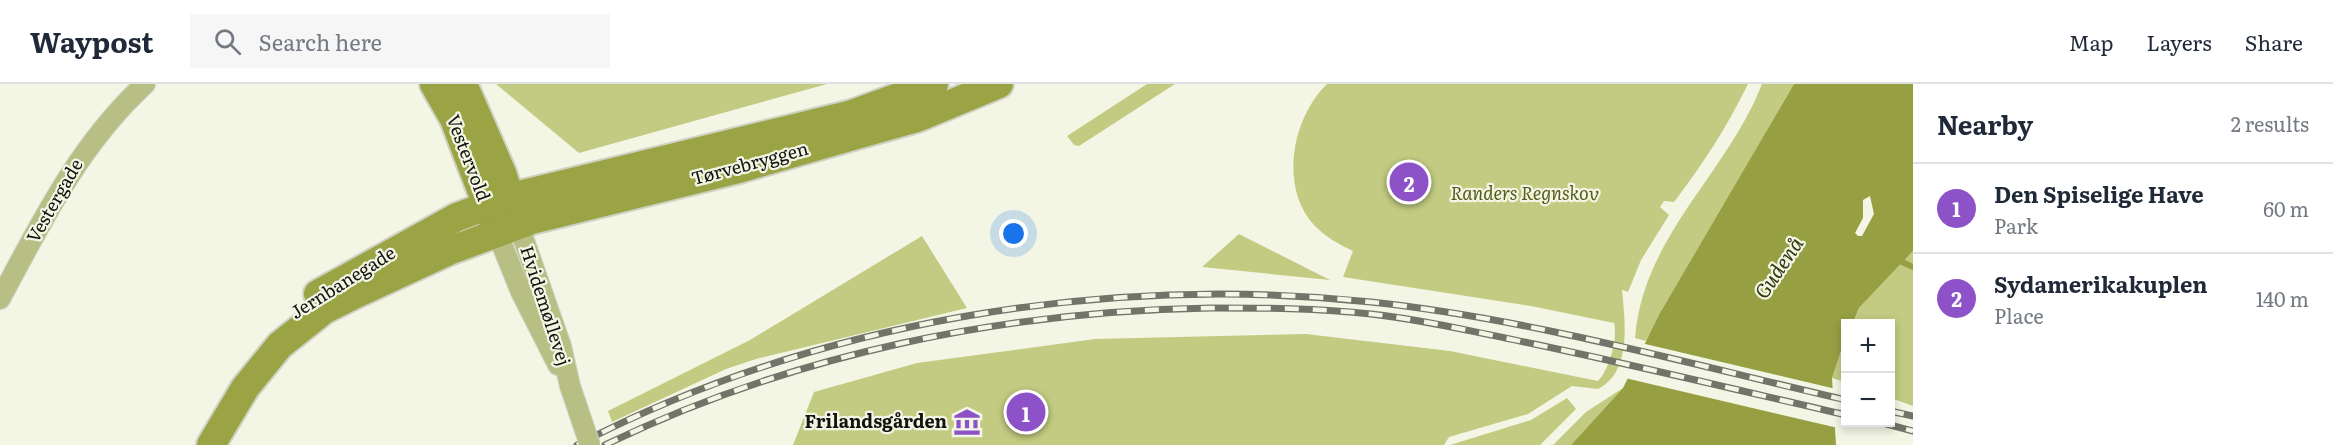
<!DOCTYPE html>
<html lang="en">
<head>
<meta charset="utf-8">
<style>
  :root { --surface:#fff; --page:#f6f6f7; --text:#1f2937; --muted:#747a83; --line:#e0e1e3; --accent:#8d51c8 }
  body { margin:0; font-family:Literata,serif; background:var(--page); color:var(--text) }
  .controls { position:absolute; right:18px; bottom:18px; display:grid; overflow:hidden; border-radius:0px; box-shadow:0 3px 9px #0003 }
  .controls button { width:54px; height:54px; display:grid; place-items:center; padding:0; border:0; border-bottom:2px solid var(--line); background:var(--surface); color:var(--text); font:30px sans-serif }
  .you { position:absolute; left:1014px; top:150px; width:21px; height:21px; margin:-15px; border:4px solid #fff; border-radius:50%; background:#1a73e8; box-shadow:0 0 0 9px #1a73e833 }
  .badge { display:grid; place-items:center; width:39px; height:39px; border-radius:50%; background:var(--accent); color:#fff; font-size:20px; font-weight:700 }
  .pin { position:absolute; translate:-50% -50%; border:3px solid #fff; box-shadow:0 2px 6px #0006 }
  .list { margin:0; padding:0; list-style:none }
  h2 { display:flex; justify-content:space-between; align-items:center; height:78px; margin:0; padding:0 24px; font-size:26px }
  h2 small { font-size:20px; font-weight:400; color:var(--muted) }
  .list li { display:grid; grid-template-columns:39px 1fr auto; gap:18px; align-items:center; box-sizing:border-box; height:90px; padding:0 24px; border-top:2px solid var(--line) }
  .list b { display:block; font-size:22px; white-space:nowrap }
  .list p { margin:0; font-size:20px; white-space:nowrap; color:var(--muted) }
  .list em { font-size:20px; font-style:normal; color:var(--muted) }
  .icon { flex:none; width:33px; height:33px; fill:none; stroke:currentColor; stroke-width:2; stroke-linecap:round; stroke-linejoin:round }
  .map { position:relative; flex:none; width:1913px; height:361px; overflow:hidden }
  header { display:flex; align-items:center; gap:36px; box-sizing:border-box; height:84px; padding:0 30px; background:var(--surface); border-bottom:2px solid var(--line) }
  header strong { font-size:28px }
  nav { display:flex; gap:33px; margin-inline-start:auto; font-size:21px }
  .search { width:420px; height:54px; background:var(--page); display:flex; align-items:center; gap:15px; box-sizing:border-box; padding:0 21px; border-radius:0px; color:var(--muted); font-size:22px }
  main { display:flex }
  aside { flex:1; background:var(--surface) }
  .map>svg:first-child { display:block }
  .green { fill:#c2cb81 }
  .water { fill:#969f42; fill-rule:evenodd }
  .pier { fill:#f3f6e5 }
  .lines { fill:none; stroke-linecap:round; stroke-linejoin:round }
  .stream { stroke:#969f42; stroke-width:6 }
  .minor-casing { stroke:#cfd2c3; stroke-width:22 }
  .secondary-casing { stroke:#cfd2c3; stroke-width:32 }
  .minor { stroke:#b8bf84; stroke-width:20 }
  .secondary { stroke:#9ba444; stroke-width:28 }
  .rail-casing { stroke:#727469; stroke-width:7 }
  .rail { stroke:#f3f6e5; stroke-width:4.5; stroke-dasharray:14; stroke-linecap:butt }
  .minor-bridge-casing { stroke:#cfd2c3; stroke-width:22; stroke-linecap:butt }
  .minor-bridge { stroke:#b8bf84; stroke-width:20 }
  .labels { text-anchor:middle; stroke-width:4.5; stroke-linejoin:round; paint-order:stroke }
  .street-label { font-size:18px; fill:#13140e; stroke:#f3f6e5 }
  .park-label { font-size:18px; font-style:italic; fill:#565c19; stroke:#f3f6e5 }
  .poi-label { font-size:18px; font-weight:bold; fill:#13140e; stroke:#f3f6e5; text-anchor:end }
  .water-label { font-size:20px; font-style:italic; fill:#33370f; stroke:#f3f6e5 }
</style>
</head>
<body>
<header>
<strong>Waypost</strong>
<div class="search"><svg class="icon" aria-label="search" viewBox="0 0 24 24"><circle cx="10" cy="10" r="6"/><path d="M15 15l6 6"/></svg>Search here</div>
<nav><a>Map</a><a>Layers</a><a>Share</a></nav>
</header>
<main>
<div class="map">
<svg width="1913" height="361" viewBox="0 0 1913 361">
  <rect width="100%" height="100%" fill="#f3f6e5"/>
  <g class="green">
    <path d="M496,0h331l-248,69z"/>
    <path d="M1147,0h28l-96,62 -5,-1 -7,-9z"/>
    <path d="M1327,0h421c-21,43 -45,80 -74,118l-10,-1 -4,6 9,8 -28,45 -13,32 -6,-2c3,31 10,82 -24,99l-26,-3 -44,28 -79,23 -5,8h-651l21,-53 103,-29 178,-24 211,-5 144,17 148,30c11,-11 20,-42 16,-58l-83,-17 -188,-29 10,-26c-15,-7 -27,-14 -39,-26 -35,-38 -22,-107 13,-141z"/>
    <path d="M1762,0h32l-148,257 -11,-3c8,-102 92,-164 127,-254z"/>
    <path d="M1239,150l91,46 -128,-13z"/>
    <path d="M922,152l45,72 -211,51 -30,10 -114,53 -4,-11 142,-71z"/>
    <path d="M1913,167v155l-22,-8 -1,-74h-37l6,-16z"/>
    <path d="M1845,255v43l-13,-4z"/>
    <path d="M1623,304l-52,57h-18l33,-33z"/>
    <path d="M1567,314l9,11 -36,36h-90l81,-25z"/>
  </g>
  <path class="water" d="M1794,0h119v167l-54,57 -6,15 -7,1 -1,15 -13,39 4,67h-265l52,-57 36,-73zM1870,112l4,18 -12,22h-4l-3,-3 8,-15v-18z"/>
  <path class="pier" d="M1641,259l195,46 2,39 -213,-50z"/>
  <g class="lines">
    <path class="stream" d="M1899,171l3,7 11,5"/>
    <defs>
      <g id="minor">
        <path d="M519,142l42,120 9,40"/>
        <path d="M498,151l23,57 37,73"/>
        <path d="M0,215c42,-78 79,-154 145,-215"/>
      </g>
      <g id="secondary">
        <path d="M434,0l20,35 39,102"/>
        <path d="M463,0l39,89 14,42"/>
        <path d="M318,210l139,-77 54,-20 341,-83 82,-30"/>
        <path d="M211,361l34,-57 35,-43 44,-35 34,-17 91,-42 83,-31 203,-50 125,-36 57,-16 82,-34"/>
      </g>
    </defs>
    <use href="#minor" class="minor-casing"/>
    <use href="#secondary" class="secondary-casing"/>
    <use href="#minor" class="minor"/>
    <use href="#secondary" class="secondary"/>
    <defs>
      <g id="rail">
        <path d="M1890,327l23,5"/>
        <path d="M1879,338l34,9"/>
        <path d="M577,361c239,-124 528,-171 794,-143 160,17 318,62 475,98"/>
        <path d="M605,361c188,-91 398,-134 606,-137 53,0 106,0 160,6 54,6 109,19 163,30 104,22 208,47 312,71"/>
      </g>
    </defs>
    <use href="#rail" class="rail-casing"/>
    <use href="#rail" class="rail"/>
    <defs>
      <path id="minor-bridge" d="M570,302l20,59"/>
    </defs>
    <use href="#minor-bridge" class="minor-bridge-casing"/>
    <use href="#minor-bridge" class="minor-bridge"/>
  </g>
  <defs>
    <symbol id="museum-bare" viewBox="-9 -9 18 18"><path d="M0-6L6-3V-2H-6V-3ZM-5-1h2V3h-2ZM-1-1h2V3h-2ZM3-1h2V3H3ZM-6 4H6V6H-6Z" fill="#8d51c8" stroke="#f3f6e5" stroke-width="2.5" paint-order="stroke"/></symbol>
  </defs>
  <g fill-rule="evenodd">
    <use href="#museum-bare" x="948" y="319" width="38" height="38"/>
  </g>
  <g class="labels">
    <g class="street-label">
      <text transform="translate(468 74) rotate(69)" y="6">Vestervold</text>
      <text transform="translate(750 80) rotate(-15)" y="6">Tørvebryggen</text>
      <text transform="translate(55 117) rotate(-60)" y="6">Vestergade</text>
      <text transform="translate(343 199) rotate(-32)" y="6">Jernbanegade</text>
      <text transform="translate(545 222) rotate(72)" y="6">Hvidemøllevej</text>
    </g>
    <g class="park-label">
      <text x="1525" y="116">Randers Regnskov</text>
    </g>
    <g class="poi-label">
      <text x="947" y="344">Frilandsgården</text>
    </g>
    <g class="water-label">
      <text transform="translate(1779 184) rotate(-56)" y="7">Gudenå</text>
    </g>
  </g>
</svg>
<div class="controls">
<button>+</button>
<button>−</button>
</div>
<div class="you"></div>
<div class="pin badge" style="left:1026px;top:328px">1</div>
<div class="pin badge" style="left:1409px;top:98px">2</div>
</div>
<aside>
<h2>Nearby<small>2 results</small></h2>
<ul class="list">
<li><span class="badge">1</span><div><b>Den Spiselige Have</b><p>Park</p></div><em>60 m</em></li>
<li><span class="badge">2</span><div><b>Sydamerikakuplen</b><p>Place</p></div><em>140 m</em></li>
</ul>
</aside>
</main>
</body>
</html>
